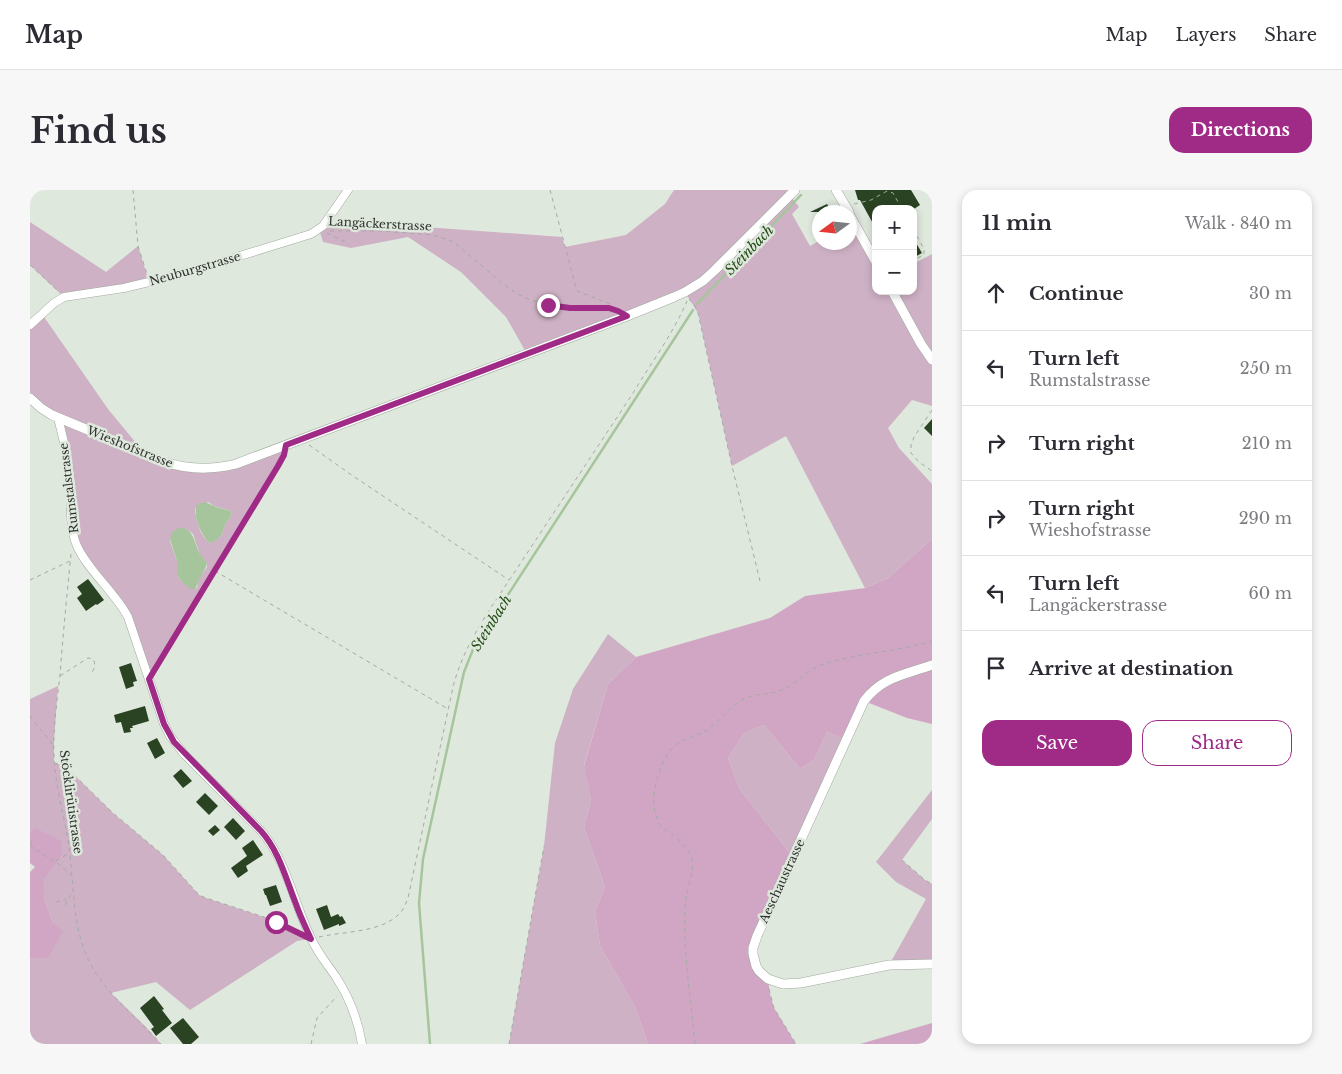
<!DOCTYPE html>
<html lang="en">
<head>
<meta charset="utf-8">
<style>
  :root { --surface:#fff; --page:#f7f7f7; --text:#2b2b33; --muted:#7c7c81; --line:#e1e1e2; --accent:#9f2b87 }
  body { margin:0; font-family:"Libre Baskerville",serif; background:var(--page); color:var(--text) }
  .controls { position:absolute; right:15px; top:15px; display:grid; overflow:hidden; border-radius:10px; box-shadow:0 2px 8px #0003 }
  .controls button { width:45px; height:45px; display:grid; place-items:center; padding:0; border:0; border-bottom:1px solid var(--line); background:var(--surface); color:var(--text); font:25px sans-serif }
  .compass { position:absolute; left:782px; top:15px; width:45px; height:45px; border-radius:50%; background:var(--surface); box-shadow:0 2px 8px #0003; rotate:255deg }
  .stop { position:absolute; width:15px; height:15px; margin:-11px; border:4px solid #9f2b87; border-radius:50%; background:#fff }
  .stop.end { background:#9f2b87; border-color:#fff; box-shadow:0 1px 5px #0008 }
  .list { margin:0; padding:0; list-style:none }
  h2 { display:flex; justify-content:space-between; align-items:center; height:65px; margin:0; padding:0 20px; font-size:21px }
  h2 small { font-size:16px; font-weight:400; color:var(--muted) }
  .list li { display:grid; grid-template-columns:32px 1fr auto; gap:15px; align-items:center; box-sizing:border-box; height:75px; padding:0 20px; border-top:1px solid var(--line) }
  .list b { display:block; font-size:19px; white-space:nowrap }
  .list p { margin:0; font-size:16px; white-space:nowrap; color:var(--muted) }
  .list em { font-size:16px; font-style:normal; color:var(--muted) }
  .actions { display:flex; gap:10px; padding:15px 20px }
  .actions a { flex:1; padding:11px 0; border:1px solid var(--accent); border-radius:15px; text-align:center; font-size:18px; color:var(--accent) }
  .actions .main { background:var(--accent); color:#fff }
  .icon { flex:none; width:28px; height:28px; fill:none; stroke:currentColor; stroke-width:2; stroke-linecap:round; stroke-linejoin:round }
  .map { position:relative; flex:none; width:902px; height:854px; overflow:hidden; border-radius:15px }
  header { display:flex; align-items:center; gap:30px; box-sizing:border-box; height:70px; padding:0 25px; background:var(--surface); border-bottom:1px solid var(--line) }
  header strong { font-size:24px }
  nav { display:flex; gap:28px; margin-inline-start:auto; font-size:18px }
  .intro { display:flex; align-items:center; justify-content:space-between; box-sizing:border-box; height:120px; padding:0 30px }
  h1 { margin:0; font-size:35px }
  .button { padding:12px 22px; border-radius:15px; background:var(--accent); color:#fff; font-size:18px; font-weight:700 }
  main { display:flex; gap:30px; padding:0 30px }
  aside { flex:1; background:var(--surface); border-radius:15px; box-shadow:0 2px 8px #0003 }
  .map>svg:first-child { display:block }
  .green { fill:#ceb1c5; fill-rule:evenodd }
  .forest { fill:#d1a6c4 }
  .water { fill:#a6c59d }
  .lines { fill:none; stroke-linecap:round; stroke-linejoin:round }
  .stream { stroke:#a6c59d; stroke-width:2.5 }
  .building { fill:#2a4322 }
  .minor-casing { stroke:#a1aa9f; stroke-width:9 }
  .tertiary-casing { stroke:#a1aa9f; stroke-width:10 }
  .path { stroke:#a4aba2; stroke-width:1; stroke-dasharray:4 4; stroke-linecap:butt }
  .minor { stroke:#fff; stroke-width:8 }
  .tertiary { stroke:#fff; stroke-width:9 }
  .route { stroke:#9f2b87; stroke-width:6 }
  .labels { text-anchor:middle; stroke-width:5; stroke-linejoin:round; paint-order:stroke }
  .street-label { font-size:12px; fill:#30332f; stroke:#dfe8dd }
  .water-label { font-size:14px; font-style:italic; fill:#244c16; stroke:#dfe8dd }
</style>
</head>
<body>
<header>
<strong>Map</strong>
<nav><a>Map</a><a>Layers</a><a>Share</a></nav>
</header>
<div class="intro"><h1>Find us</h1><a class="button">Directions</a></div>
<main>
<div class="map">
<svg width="902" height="854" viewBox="0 0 902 854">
  <rect width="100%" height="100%" fill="#dfe8dd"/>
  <g class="green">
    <path d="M644,0h121l-5,5 9,12 -7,7 18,32 9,-5v1h30l1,-19 26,39v29h37v-27l19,-10v152l-20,-6 -24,28 11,20 33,36v55l-44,39 -23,10 -79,-152 -54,30 -34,-153 -13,-21 -158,62 -21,-37 -45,-45 -53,-35 -57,11 -28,-6 -4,-13 7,-7 113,6 123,9 3,10 61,-12 39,-31z"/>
    <path d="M0,32l76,50 32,-26 11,36 -85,15 -34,-32z"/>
    <path d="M12,124l66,95 38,46 59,13 81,-23 -2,10 -6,11 -129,213 -18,-55 -52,-75 -8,-59 -13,-72 -28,-20v-73zM178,312l6,4 17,5 1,4 -6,8 -5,13 -11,7c-9,-6 -13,-20 -15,-31v-3zM156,339l7,5 7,21 7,8v4l-8,11 -2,10 -15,-6 -3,-4 -2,-3v-14l-7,-20v-2z"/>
    <path d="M578,444l28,23 -28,27 -24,81 7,36 -7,26 21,60 -10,24 5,35 35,61 13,37h-139l35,-198 11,-103 18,-54z"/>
    <path d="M28,496l-4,54v23l8,2 5,3 46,45 50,42 36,40 7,3 61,20 44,21 -14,2 -107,69 -34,-28 -45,11 35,34 15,17h-131v-86h18l5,-35 -8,-22 -3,-21 20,-24 -27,-28 -5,3v-132z"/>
    <path d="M734,535l36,44 14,-9 13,-28 20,8 -54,117 -54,-69 -11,-30 16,-25z"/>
    <path d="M902,600v29l-30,41 23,20 7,4v80l-43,1 37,-66 -30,-17 -20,-20z"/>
  </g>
  <g class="forest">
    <path d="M902,349v185l-25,-6 -43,-17 -17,39 -20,-8 -13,28 -14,9 -36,-44 -20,8 -16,25 11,30 54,69 -40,97 15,25 2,15 4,14 22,36h-148l-13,-37 -35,-61 -5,-35 10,-24 -21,-60 7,-26 -7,-35 24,-82 28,-27 134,-39 35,-22 60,-8 23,-10z"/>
    <path d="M5,638l26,13 1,15 -19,24 2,21 8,22 10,8 -15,27h-18v-86l5,-5 -5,-4v-32z"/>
    <path d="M902,833v21h-72z"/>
  </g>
  <g class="water">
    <path d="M175,312l11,5 15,4 1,4 -6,8 -5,13 -9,7 -4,-1c-7,-9 -16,-26 -11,-37l4,-2z"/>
    <path d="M149,338c15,-1 15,15 21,26 2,3 5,6 7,9 -1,6 -5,10 -7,15 -3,5 -2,8 -6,11h-3l-9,-7 -5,-7v-14l-7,-22 2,-7z"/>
  </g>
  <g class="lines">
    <g class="stream">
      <path d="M667,114l104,-109"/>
      <path d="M400,854l-11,-141 4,-44 41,-187 10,-25 219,-337"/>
    </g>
  </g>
  <g class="building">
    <path d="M825,0h56l9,15 -6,4h-38v20l-16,-29h-2z"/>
    <path d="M797,14l5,8h-22z"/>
    <path d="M883,48l9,15 -9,5z"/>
    <path d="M902,229v17l-8,-8z"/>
    <path d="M58,389l16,21 -7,5 -1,-1 -10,7 -9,-13 5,-4 -5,-7z"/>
    <path d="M101,473l6,18 -4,1 1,4 -8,3 -7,-22z"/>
    <path d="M115,516l4,15 -17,5 1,2h-3l1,4 -7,1 -3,-11 -5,1 -2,-8z"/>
    <path d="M127,548l8,15 -10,6 -8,-16z"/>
    <path d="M151,579l11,12 -9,7 -10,-12z"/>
    <path d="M175,603l13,13 -9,9 -13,-13z"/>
    <path d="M203,628l12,13 -9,9 -12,-13z"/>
    <path d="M185,635l5,5 -7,6 -5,-5z"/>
    <path d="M223,650l10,15 -17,11 2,5 -10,7 -7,-10 16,-12 -5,-8z"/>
    <path d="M246,695l6,17 -12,4 -4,-11h-1l-2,-6z"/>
    <path d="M297,715l4,12 7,-3 2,3 2,-1 4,7 -7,3v-2l-15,6 -8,-21z"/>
    <path d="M124,806l10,13 -2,1 10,13 -16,13 -5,-7 3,-2 -14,-19z"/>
    <path d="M153,828l16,19 -8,7h-8l-13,-16z"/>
  </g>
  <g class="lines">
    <defs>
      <g id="minor">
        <path d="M0,135l24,-22 10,-6 60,-9 25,-6 65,-18 97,-30 12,-8 25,-36"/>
        <path d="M28,228c5,19 10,39 12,60 2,21 -2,47 7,68 12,26 38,46 51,71l36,107 6,12 15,19 76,76c25,28 33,73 50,107 6,14 16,26 25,39 13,20 22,43 26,67"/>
      </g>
      <g id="tertiary">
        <path d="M806,0l13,22"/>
        <path d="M819,24l27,48"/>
        <path d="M862,101l29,53 11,16"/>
        <path d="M0,208l11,10 11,7 113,47c24,8 47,8 71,2l391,-148 47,-19 11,-5 18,-11 12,-11 80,-80"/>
        <path d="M902,475c-27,10 -49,11 -68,36l-107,235 -4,12v6l3,12 3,5 9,8 15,5 18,-1 88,-18 43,-1"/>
      </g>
    </defs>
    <use href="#minor" class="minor-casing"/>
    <use href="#tertiary" class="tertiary-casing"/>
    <g class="path">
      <path d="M103,0l5,56 9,28"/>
      <path d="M520,0l27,101 33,13 7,6"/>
      <path d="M824,14l17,-4 16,-9 6,2 9,16"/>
      <path d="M883,39l11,20v6l-11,5"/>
      <path d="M300,41h47l47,3 13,2 14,5 9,6 43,37 13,9 14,7 25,6 54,2 9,3"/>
      <path d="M297,43l22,11"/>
      <path d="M0,75l28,26"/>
      <path d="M659,109l6,7 3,7 34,153 28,115"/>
      <path d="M902,220l-18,27 -3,8v8l8,9 13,9"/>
      <path d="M279,255l44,31 156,104"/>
      <path d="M41,364c-4,40 -8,81 -11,121 -3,26 -7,53 -6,79 1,34 12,67 16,100 4,37 3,78 21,111 17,31 47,53 70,79"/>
      <path d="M185,381l233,138"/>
      <path d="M0,390l40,-19"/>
      <path d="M125,480l128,-213"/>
      <path d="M30,486l28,-18 5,1c3,5 2,10 -2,14"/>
      <path d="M0,526l23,29"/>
      <path d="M24,573l8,2 5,3 46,45 50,42 36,40 7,3 61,20 32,16"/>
      <path d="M0,651l2,5"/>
      <path d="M0,656l30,19 12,11"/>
      <path d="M872,670l23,20 7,4"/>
      <path d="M26,671l13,-8"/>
      <path d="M26,712l10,-3"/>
      <path d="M36,715l1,-6 6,-5"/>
      <path d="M289,747c25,-6 64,-4 82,-25 3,-4 5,-9 7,-14l45,-211c11,-44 40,-82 65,-120 38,-58 77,-116 115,-174 18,-30 40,-59 54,-92"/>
      <path d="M739,799l5,19 22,36"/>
      <path d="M281,854l6,-26 20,-22"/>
      <path d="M479,854l35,-198"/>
      <path d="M665,854c-4,-45 -12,-91 -10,-136 1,-16 7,-30 8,-46 -3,-18 -21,-25 -33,-38 -3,-5 -5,-11 -6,-17 -2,-18 8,-53 23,-63 10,-7 24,-8 34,-17 12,-9 20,-22 34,-29 12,-5 25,-3 37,-8 14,-6 24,-19 39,-25 36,-12 75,-13 111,-24"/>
    </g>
    <use href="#minor" class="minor"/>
    <use href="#tertiary" class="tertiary"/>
  </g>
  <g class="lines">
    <path class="route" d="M246,732l35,17c-5,-11 -11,-23 -15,-35 -10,-25 -17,-53 -35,-73l-87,-89 -10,-18 -15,-45 129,-213 6,-11 2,-10 341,-129 -9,-5 -9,-3h-39l-22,-3"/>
  </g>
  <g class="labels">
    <g class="street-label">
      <text transform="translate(350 34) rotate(3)" y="4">Langäckerstrasse</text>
      <text transform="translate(165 79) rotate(-16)" y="4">Neuburgstrasse</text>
      <text transform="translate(100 257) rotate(22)" y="4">Wieshofstrasse</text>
      <text transform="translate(39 298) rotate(-97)" y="4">Rumstalstrasse</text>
      <text transform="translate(41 612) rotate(82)" y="4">Stöcklirütistrasse</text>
      <text transform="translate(752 691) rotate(-65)" y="4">Aeschaustrasse</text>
    </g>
    <g class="water-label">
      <text transform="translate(719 60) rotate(-46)" y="5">Steinbach</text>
      <text transform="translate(461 433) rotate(-58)" y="5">Steinbach</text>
    </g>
  </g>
</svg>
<div class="controls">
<button>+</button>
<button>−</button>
</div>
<svg class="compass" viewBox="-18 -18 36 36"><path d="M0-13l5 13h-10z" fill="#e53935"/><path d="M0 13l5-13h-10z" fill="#7c7c81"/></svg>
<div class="stop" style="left:246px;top:732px"></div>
<div class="stop end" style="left:518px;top:115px"></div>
</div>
<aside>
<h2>11 min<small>Walk · 840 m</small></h2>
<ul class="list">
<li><svg class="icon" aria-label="ahead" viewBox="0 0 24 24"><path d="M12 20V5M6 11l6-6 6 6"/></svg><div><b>Continue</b></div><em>30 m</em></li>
<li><svg class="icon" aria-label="left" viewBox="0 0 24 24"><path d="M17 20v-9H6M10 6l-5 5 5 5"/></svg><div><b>Turn left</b><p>Rumstalstrasse</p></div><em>250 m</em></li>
<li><svg class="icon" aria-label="right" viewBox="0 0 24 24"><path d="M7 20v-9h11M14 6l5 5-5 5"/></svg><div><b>Turn right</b></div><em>210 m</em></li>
<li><svg class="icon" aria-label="right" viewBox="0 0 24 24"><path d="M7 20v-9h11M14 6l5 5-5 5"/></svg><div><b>Turn right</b><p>Wieshofstrasse</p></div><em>290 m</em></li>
<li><svg class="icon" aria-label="left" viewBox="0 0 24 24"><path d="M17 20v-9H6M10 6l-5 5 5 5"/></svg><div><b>Turn left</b><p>Langäckerstrasse</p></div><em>60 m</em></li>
<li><svg class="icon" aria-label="arrive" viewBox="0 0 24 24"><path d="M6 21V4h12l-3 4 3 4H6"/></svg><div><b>Arrive at destination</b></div></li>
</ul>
<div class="actions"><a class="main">Save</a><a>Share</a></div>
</aside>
</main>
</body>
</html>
